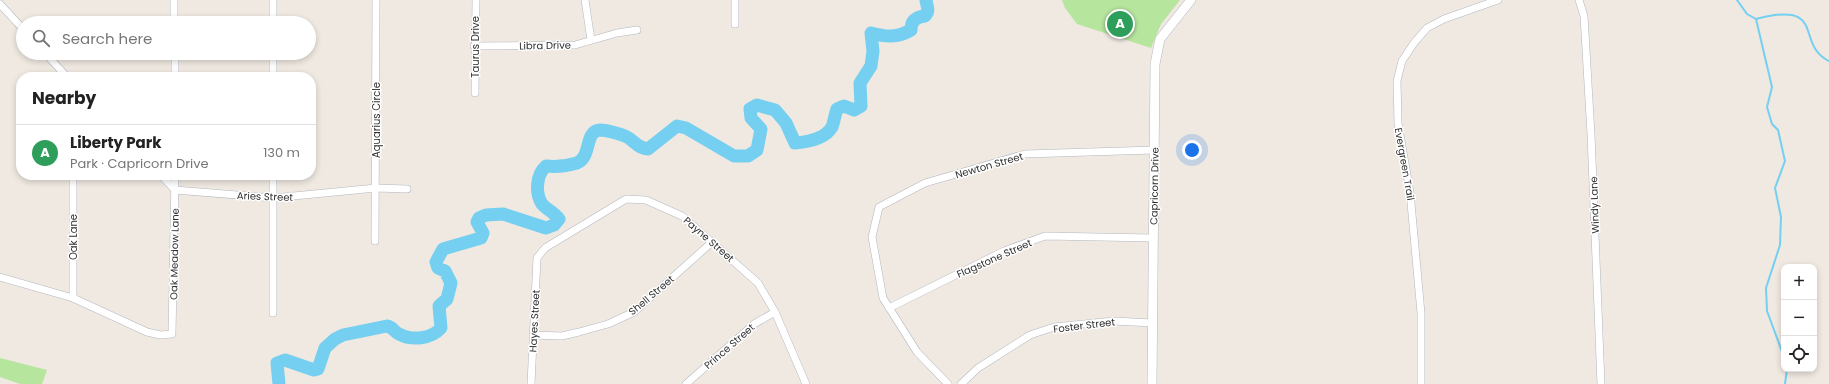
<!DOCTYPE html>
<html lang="en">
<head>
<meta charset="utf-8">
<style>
  :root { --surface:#fff; --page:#f6f6f6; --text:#222; --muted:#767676; --line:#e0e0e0; --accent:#4264fb }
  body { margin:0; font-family:Poppins,sans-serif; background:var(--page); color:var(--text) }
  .controls { position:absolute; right:12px; bottom:12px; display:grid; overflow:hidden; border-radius:8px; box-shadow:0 2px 6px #0003 }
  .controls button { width:36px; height:36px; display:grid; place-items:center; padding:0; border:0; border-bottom:1px solid var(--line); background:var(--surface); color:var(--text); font:20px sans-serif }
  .you { position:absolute; left:1192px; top:150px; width:14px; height:14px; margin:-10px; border:3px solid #fff; border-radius:50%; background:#1a73e8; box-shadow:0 0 0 6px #1a73e833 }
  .badge { display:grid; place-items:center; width:26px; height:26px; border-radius:50%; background:var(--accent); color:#fff; font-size:13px; font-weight:700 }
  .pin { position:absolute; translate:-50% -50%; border:2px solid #fff; box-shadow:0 1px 4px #0006 }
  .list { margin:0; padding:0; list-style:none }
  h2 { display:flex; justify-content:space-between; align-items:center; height:52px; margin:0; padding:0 16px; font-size:17px }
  h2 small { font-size:13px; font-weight:400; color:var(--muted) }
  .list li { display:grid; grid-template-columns:26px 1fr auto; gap:12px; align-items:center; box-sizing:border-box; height:56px; padding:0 16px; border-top:1px solid var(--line) }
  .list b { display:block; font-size:15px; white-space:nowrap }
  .list p { margin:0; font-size:13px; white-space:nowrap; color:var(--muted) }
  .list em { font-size:13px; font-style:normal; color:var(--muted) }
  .icon { flex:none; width:22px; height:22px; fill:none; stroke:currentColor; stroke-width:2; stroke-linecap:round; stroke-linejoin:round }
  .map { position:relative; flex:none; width:1829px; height:384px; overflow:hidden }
  .search { position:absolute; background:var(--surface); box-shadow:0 2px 6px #0003; left:16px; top:16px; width:300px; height:44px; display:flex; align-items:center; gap:10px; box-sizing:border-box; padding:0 14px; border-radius:22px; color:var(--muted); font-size:15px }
  .panel { position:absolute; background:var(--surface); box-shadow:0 2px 6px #0003; left:16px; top:72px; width:300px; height:108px; border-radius:16px }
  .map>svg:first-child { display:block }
  .green { fill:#b6e59e }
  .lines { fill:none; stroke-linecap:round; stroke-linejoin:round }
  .stream { stroke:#75cff0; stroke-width:2 }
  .river { stroke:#75cff0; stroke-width:13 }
  .street-casing { stroke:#b4b7c1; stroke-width:8 }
  .secondary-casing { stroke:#b4b7c1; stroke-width:10 }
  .street { stroke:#fff; stroke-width:7 }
  .secondary { stroke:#fff; stroke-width:9 }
  .labels { text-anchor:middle; stroke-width:3; stroke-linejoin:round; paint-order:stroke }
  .street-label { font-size:10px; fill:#2e2e2e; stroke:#fff }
</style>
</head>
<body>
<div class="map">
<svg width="1829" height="384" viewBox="0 0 1829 384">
  <rect width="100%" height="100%" fill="#efe9e1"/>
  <g class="green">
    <path d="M1062,0h118l-19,24 -10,24 -74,-24 -12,-16z"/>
    <path d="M0,358l47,12 -5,14h-22l-20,-7z"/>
  </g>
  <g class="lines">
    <g class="stream">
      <path d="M1737,0l10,14 9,5c72,-19 38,25 73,42"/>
      <path d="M1756,19l16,68 -5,20 5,17 6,6 7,31 -10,27 6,29 -1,28 -14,43 1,23 17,46"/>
      <path d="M1785,384l2,-15"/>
    </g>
    <path class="river" d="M279,384l-2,-21 8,-3 29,10 4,-1 7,-21 10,-9 8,-4 44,-9c6,1 7,6 12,8 13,7 32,5 42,-6l-2,-22 8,-7 4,-16 -6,-12 -7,-3 -2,-6 7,-13 38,-11 2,-5 -6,-11 2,-4 7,-3 17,-1 43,14 8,-3 5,-6c-5,-7 -13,-10 -17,-15 -7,-11 -6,-29 4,-38 10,1 21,0 31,-3 15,-6 7,-32 23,-33 6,0 26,5 30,9 7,5 9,9 18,10l29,-23 9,2 48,28h14l9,-6 4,-21 -10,-11 -1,-9 7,-4 18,5 11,13 9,20c13,-1 30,-4 37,-16 2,-5 3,-13 5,-18l7,-3 10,4 7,-4 -1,-23 11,-17 2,-15 -2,-18c15,4 26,5 40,-3 0,-9 5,-13 14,-14 5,-5 2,-9 1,-16"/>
    <defs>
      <g id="street">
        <path d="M174,0v23"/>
        <path d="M585,0l6,40"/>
        <path d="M1579,0l5,16 7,118 10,250"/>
        <path d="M0,4l23,25"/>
        <path d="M273,23v-23"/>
        <path d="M735,24v-24"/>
        <path d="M474,46l101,-1 42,-12 20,-3"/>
        <path d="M45,53l22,24"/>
        <path d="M175,53v24"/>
        <path d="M273,77v-24"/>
        <path d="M475,93l1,-93"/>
        <path d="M161,175l14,15 98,8 103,-10 31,1"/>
        <path d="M375,241l1,-241"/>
        <path d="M0,277l73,21 74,34 13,3 12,-1 3,-159"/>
        <path d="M73,298v-123"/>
        <path d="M889,308l115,-57 41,-15 108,2"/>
        <path d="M273,313v-138"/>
        <path d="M533,335l29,1 17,-4 29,-8 26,-12 78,-70"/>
        <path d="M531,384l6,-126 8,-10 81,-49 20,1 36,16 76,67 17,29 31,72"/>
        <path d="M686,384l68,-60 21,-12"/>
        <path d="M948,384l-31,-32 -34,-54 -11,-61 7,-30 46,-24 100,-29 129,-4"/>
        <path d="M961,384l17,-16 52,-33 24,-8 60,-6 38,2"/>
        <path d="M1421,384v-71l-11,-121 -12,-69 -1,-42 5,-20 12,-18 13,-15 17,-9 54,-19"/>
      </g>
      <path id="secondary" d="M1152,384l3,-320 5,-25 31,-39"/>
    </defs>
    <use href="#street" class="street-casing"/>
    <use href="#secondary" class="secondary-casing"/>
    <use href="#street" class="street"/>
    <use href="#secondary" class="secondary"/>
  </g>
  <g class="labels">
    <g class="street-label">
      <text transform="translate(545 45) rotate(-1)" y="4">Libra Drive</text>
      <text transform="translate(475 47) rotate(-90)" y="4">Taurus Drive</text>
      <text transform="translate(376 120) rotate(-90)" y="4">Aquarius Circle</text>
      <text transform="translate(1405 164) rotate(80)" y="4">Evergreen Trail</text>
      <text transform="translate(989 165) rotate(-16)" y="4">Newton Street</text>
      <text transform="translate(1154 186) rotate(-89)" y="4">Capricorn Drive</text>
      <text transform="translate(265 196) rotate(2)" y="4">Aries Street</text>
      <text transform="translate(1594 205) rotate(-92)" y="4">Windy Lane</text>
      <text transform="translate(73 237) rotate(-90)" y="4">Oak Lane</text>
      <text transform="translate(709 239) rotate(41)" y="4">Payne Street</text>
      <text transform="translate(174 254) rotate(-89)" y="4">Oak Meadow Lane</text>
      <text transform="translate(994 258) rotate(-24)" y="4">Flagstone Street</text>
      <text transform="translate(651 295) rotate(-40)" y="4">Shell Street</text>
      <text transform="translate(534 321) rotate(-87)" y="4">Hayes Street</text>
      <text transform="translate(1084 325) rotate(-7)" y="4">Foster Street</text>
      <text transform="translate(729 346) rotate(-41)" y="4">Prince Street</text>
    </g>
  </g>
</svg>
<div class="controls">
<button>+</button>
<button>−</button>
<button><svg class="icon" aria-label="locate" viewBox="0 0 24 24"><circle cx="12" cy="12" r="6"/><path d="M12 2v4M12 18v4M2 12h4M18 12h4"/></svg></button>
</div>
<div class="you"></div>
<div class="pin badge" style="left:1120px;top:24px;background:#2e9e5b">A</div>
<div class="search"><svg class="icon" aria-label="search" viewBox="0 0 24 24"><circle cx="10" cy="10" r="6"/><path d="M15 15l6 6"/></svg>Search here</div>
<section class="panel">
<h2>Nearby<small></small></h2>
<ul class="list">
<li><span class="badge" style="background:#2e9e5b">A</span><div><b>Liberty Park</b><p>Park · Capricorn Drive</p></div><em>130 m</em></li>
</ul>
</section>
</div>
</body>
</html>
